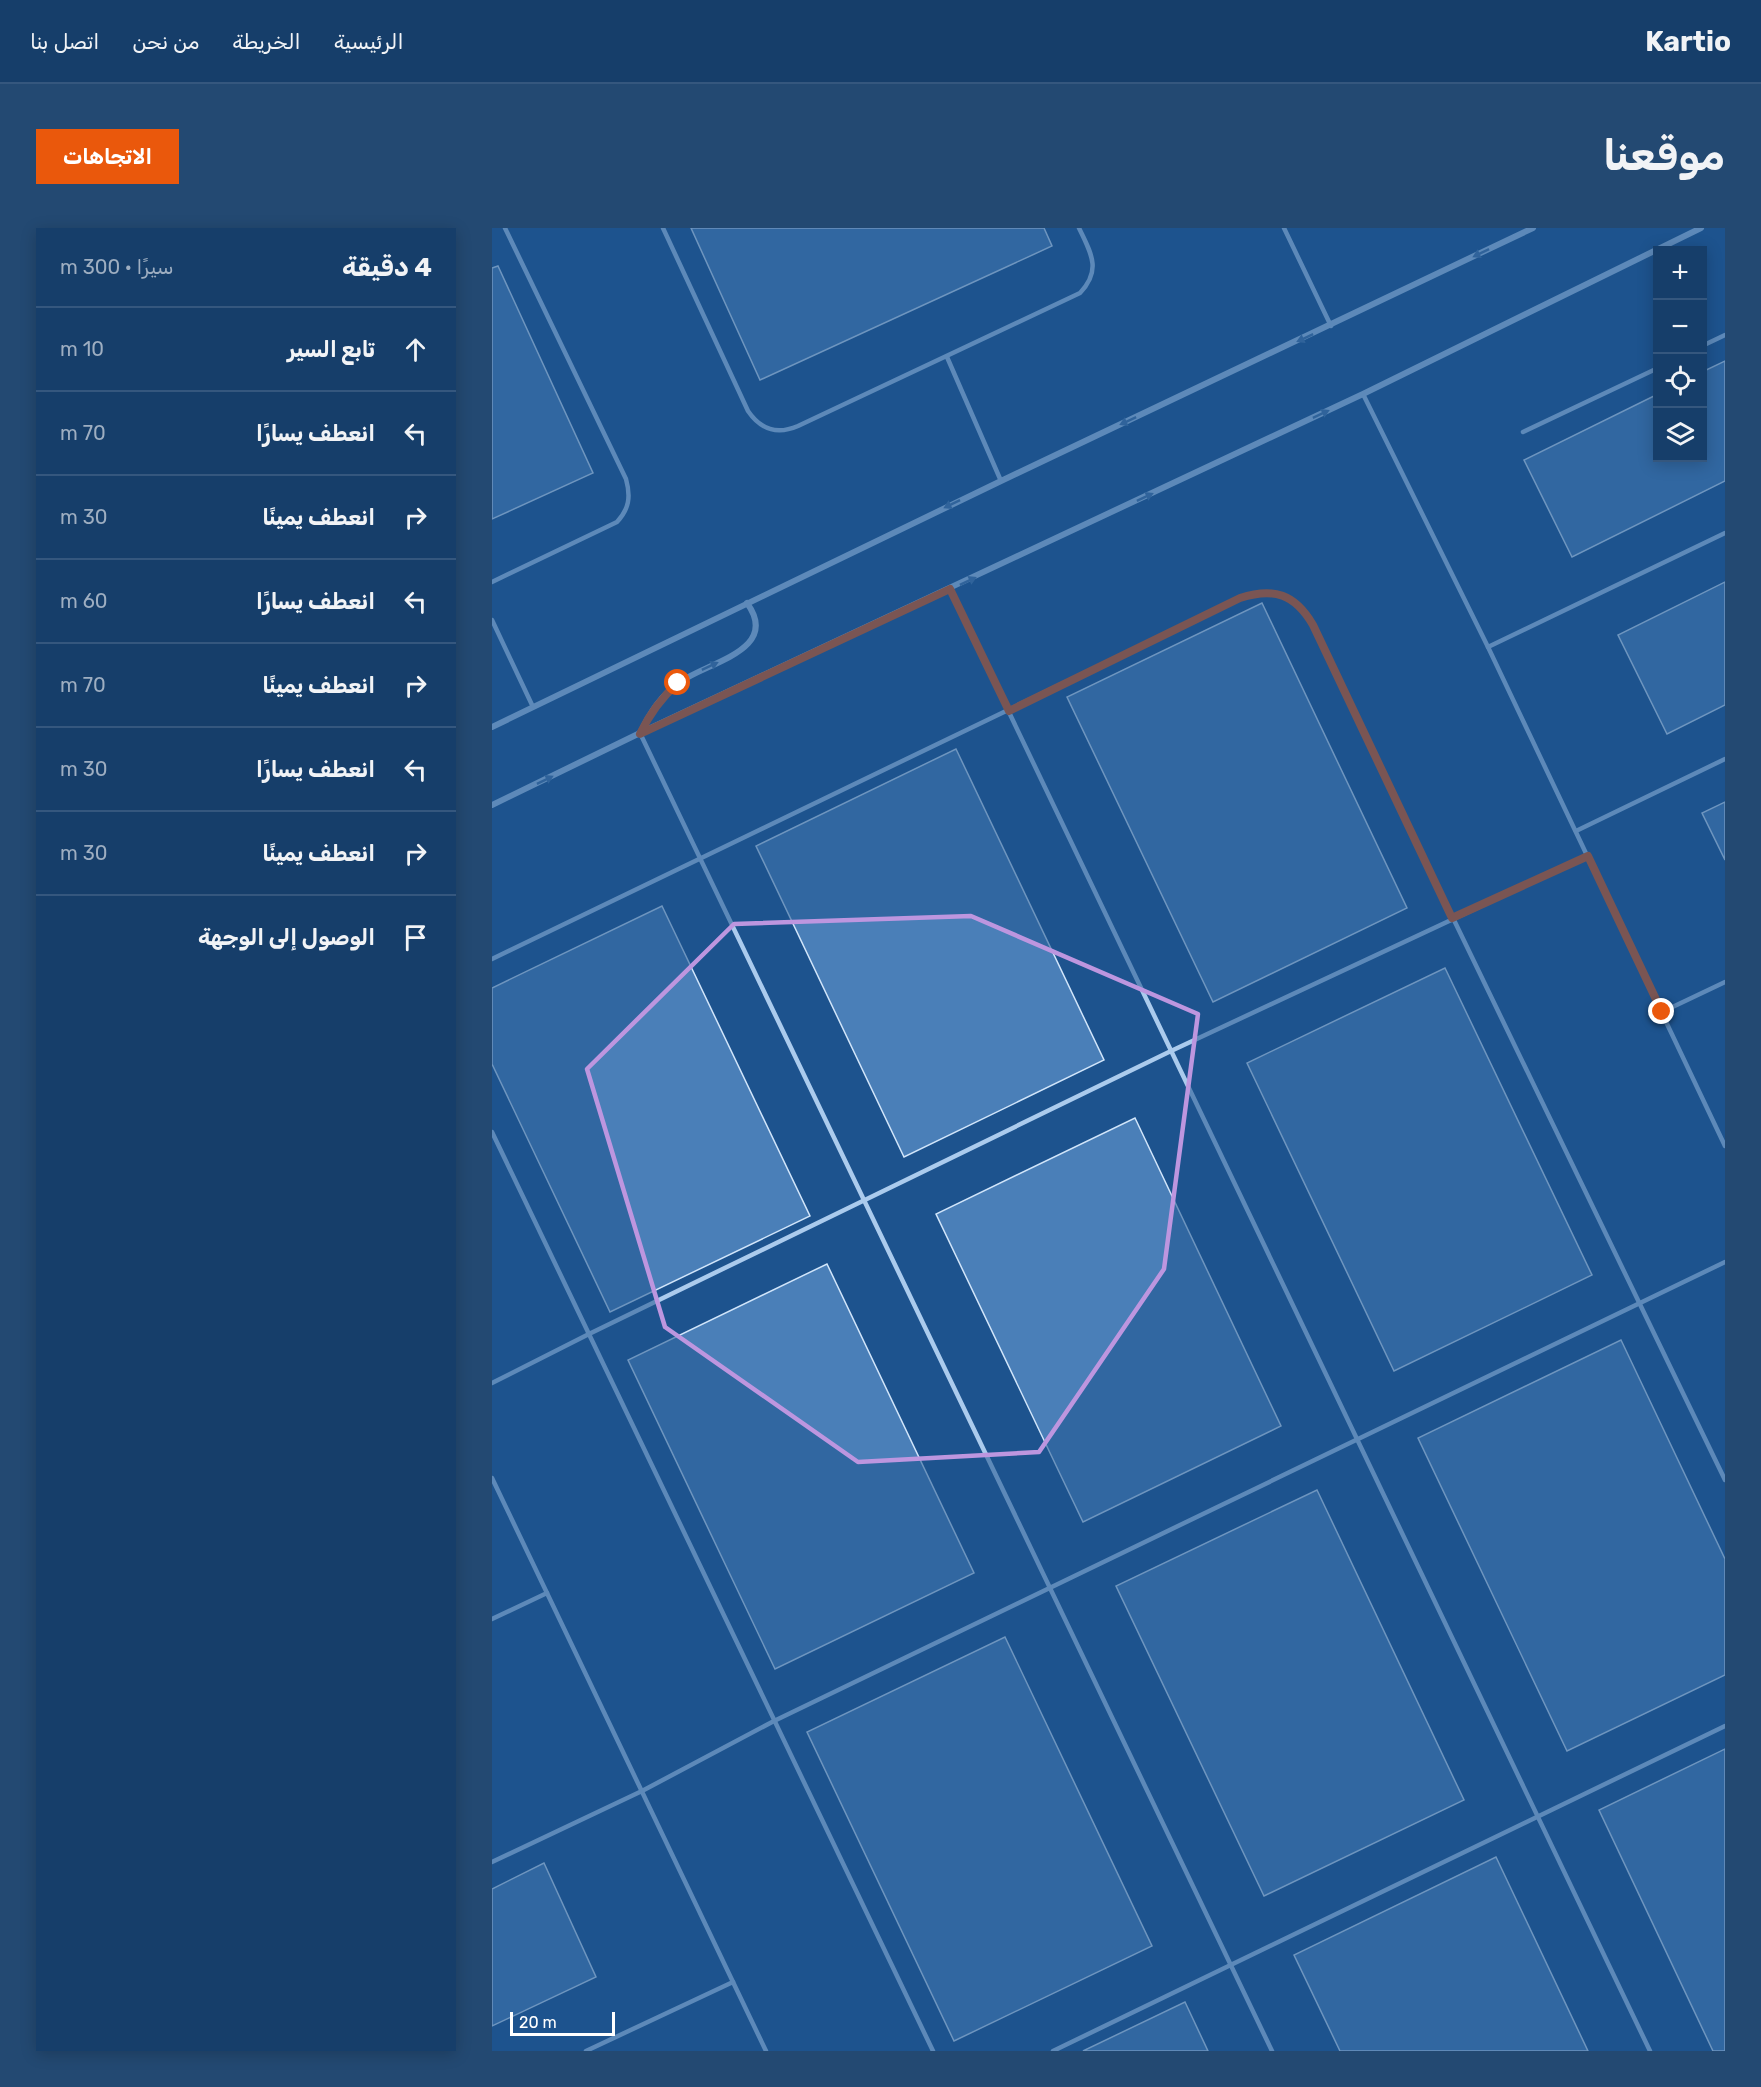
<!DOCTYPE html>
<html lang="ar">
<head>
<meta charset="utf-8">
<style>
  :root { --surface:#163e6a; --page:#234972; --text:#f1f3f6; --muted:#9eaec1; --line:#35577e; --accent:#ea580c }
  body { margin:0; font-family:Rubik,"Noto Sans Arabic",sans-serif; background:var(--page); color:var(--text); direction:rtl }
  .controls { position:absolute; right:18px; top:18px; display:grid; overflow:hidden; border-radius:0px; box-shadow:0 3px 15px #0003 }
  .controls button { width:54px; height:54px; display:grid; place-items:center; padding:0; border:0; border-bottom:2px solid var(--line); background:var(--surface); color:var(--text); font:30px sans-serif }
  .scale { position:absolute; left:18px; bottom:15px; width:105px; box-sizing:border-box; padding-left:6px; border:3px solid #fff; border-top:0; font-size:16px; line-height:21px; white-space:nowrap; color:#fff; -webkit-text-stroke:4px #1d538e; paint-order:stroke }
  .stop { position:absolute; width:18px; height:18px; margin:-14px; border:4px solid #ea580c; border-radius:50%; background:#fff }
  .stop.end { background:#ea580c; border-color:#fff; box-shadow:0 2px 6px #0008 }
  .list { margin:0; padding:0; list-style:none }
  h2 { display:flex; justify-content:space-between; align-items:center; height:78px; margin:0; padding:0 24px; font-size:26px }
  h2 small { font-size:20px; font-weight:400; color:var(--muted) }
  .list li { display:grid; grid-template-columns:39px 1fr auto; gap:18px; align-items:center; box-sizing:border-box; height:84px; padding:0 24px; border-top:2px solid var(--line) }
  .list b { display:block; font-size:22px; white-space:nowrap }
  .list em { font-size:20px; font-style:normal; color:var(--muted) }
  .icon { flex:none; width:33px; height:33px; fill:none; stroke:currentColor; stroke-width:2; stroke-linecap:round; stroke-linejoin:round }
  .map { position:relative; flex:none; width:1233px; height:1823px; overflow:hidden; direction:ltr; border-radius:0px }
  header { display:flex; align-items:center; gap:36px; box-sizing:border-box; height:84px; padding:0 30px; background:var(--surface); border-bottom:2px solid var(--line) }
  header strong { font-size:28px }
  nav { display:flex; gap:33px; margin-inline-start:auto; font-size:21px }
  .intro { display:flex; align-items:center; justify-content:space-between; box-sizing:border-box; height:144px; padding:0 36px }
  h1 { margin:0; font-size:42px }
  .button { padding:15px 27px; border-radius:0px; background:var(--accent); color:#fff; font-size:21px; font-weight:700 }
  main { display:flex; gap:36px; padding:0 36px }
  aside { flex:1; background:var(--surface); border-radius:0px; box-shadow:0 3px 15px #0003 }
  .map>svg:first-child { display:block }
  .building { fill:#4a7fb8; stroke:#d1e5fa; stroke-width:1.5 }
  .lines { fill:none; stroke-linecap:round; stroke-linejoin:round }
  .lane { stroke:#abcbed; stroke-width:4.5 }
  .street { stroke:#abcbed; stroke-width:6 }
  .oneway { fill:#4877aa }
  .route { stroke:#ea580c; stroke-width:8 }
  .marked { fill:none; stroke:#bd96df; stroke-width:4.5; stroke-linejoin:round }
</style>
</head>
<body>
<header>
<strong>Kartio</strong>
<nav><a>الرئيسية</a><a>الخريطة</a><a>من نحن</a><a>اتصل بنا</a></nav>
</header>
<div class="intro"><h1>موقعنا</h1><a class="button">الاتجاهات</a></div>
<main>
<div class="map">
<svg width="1233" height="1823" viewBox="0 0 1233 1823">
  <rect width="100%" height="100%" fill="#1d538e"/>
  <g class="building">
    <path d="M199,0h353l8,18 -292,134z"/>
    <path d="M6,38l95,207 -101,46v-251z"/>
    <path d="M1233,133v120l-153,76 -48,-97 134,-66v64h44v-86z"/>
    <path d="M1233,354v123l-58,29 -49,-99z"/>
    <path d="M770,375l145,305 -194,94 -146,-305z"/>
    <path d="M464,521l148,311 -200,97 -148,-311z"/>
    <path d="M1233,574v58l-23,-47z"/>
    <path d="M170,678l148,310 -200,96 -118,-248v-76z"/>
    <path d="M953,740l147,307 -198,96 -147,-308z"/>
    <path d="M643,890l146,308 -198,96 -147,-308z"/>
    <path d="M335,1036l147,309 -199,96 -147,-309z"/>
    <path d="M1129,1112l104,219v116l-158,76 -149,-313z"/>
    <path d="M825,1262l147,310 -200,96 -148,-310z"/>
    <path d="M513,1409l147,309 -198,95 -147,-309z"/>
    <path d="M1233,1521v302h-12l-114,-241z"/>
    <path d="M1004,1629l92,194h-248l-46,-96z"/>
    <path d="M52,1635l52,114 -104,49v-137z"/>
    <path d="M693,1774l23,49h-125z"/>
  </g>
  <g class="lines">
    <g class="lane">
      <path d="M171,0l85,183c13,19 29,24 50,15l282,-133c22,-23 11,-40 -1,-65"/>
      <path d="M792,0l47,98"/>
      <path d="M1210,118l23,-11"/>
      <path d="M455,129l54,124"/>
      <path d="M871,166l125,253 237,499"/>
      <path d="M1031,204l135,-64"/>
      <path d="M0,354l125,-60c12,-13 14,-25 9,-43l-121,-251"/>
      <path d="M458,361l700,1462"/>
      <path d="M0,392l41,87"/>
      <path d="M996,419l237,-114"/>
      <path d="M148,505l632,1318"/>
      <path d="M1084,603l149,-72"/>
      <path d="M0,731l748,-361c34,-11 55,-4 73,27l140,293 272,562"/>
      <path d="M1170,784l63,-30"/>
      <path d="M0,904l441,919"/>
      <path d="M0,1155l97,-49 582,-283 417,-195"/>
      <path d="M0,1250l274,573"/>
      <path d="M0,1391l55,-26"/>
      <path d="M0,1634l150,-71 132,-70 951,-459"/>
      <path d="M94,1823l147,-69"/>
      <path d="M561,1823l672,-325"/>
    </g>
    <g class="street">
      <path d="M0,499l509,-246 532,-253"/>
      <path d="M148,505c10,-20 21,-38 40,-51 28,-20 101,-32 67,-79"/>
      <path d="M0,577l148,-72 723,-339 338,-166"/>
    </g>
  </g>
  <defs><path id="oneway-solid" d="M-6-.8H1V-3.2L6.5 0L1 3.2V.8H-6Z" transform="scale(1.5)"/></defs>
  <g class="oneway">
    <use href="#oneway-solid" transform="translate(989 25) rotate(154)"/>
    <use href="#oneway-solid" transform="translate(813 110) rotate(155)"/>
    <use href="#oneway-solid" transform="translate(829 186) rotate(-25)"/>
    <use href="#oneway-solid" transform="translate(636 193) rotate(155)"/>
    <use href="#oneway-solid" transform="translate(653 269) rotate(-25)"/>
    <use href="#oneway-solid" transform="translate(460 276) rotate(154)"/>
    <use href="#oneway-solid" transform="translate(476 353) rotate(-25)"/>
    <use href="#oneway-solid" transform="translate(218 438) rotate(-25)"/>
    <use href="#oneway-solid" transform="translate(53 552) rotate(-26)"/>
  </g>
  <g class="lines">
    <path class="route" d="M186,455c-17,15 -28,30 -38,51l310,-145 59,122 231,-113c34,-11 55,-4 73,27l139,293 136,-62 74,156"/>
  </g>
  <path d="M0 0H1233V1823H0ZM479,688l227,98 -34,255 -125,183 -181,10 -193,-135 -78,-258 147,-145z" fill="#1d538e" fill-opacity=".55" fill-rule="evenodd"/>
  <path class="marked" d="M479,688l227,98 -34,255 -125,183 -181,10 -193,-135 -78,-258 147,-145z"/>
</svg>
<div class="controls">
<button>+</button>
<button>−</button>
<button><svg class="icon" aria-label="locate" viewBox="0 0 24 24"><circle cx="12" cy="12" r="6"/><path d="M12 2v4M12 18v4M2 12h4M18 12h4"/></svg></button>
<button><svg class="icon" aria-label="layers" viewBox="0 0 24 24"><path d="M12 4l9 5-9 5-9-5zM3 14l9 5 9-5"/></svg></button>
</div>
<div class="scale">20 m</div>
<div class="stop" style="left:186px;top:455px"></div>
<div class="stop end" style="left:1170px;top:784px"></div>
</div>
<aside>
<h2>4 دقيقة<small>سيرًا · 300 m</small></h2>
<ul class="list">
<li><svg class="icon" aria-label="ahead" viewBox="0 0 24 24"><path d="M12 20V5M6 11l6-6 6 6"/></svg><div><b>تابع السير</b></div><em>10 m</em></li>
<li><svg class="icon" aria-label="left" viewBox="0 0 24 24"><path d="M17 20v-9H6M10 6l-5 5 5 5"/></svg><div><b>انعطف يسارًا</b></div><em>70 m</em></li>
<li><svg class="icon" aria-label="right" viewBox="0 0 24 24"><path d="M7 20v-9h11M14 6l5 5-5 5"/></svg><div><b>انعطف يمينًا</b></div><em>30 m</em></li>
<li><svg class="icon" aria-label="left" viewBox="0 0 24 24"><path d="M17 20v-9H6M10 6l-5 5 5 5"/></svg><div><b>انعطف يسارًا</b></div><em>60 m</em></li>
<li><svg class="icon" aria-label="right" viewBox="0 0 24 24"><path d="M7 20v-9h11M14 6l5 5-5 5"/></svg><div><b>انعطف يمينًا</b></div><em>70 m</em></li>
<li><svg class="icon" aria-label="left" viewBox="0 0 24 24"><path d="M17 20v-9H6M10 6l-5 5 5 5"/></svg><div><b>انعطف يسارًا</b></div><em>30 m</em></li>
<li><svg class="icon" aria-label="right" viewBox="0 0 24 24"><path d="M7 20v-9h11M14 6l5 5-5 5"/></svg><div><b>انعطف يمينًا</b></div><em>30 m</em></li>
<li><svg class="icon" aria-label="arrive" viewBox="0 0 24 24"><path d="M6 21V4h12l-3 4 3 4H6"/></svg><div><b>الوصول إلى الوجهة</b></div></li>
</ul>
</aside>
</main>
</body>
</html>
